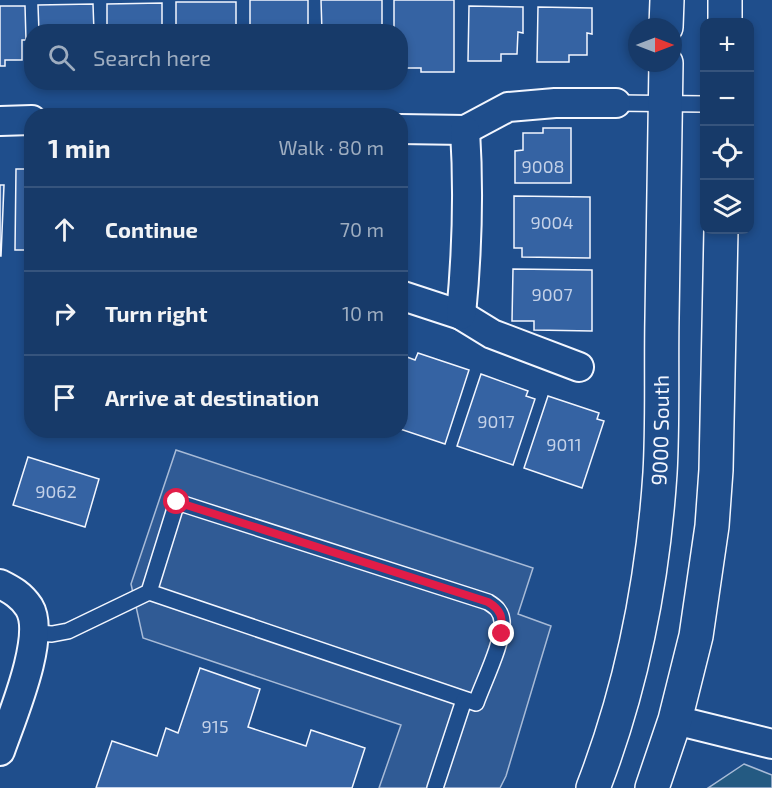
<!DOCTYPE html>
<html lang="en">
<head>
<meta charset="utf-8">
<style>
  :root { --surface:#173a69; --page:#20416f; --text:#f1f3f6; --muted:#9eadc0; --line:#36547d }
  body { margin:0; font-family:"Exo 2",sans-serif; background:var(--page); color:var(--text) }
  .controls { position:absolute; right:18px; top:18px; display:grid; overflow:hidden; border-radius:12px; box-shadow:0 3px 9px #0003 }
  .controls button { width:54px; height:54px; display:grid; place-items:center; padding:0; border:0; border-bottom:2px solid var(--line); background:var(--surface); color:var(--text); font:30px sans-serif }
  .compass { position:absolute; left:628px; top:18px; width:54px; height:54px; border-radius:50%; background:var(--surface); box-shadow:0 3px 9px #0003; rotate:90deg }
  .stop { position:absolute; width:18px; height:18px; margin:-14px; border:4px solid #e11d48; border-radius:50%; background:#fff }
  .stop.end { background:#e11d48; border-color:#fff; box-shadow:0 2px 6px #0008 }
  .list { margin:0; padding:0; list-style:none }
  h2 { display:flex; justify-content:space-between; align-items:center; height:78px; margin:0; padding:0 24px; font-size:26px }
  h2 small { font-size:20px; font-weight:400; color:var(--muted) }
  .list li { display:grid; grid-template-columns:39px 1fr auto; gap:18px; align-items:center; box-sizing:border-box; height:84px; padding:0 24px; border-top:2px solid var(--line) }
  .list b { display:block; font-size:22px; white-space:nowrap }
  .list em { font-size:20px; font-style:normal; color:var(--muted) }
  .icon { flex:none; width:33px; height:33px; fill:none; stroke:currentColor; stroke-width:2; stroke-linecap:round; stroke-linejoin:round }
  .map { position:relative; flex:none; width:772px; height:788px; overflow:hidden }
  .search { position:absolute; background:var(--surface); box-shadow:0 3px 9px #0003; left:24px; top:24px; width:384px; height:66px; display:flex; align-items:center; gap:15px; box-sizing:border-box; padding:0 21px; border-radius:24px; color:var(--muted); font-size:22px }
  .panel { position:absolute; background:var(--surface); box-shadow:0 3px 9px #0003; left:24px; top:108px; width:384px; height:330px; border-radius:24px }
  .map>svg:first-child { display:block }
  .green { fill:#245a82; stroke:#a8bbd7; stroke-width:1.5 }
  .parking { fill:#305b95; stroke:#a8bbd7; stroke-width:1.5 }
  .building { fill:#3563a3; stroke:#f2f6ff; stroke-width:1.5 }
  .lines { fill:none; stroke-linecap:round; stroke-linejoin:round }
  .lane-casing { stroke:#f2f6ff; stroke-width:18 }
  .street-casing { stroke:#f2f6ff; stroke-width:32 }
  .primary-casing { stroke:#f2f6ff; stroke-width:36 }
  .lane { stroke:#1f4e8c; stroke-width:15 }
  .street { stroke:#1f4e8c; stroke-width:28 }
  .primary { stroke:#1f4e8c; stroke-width:33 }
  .route { stroke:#e11d48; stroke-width:8 }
  .labels { text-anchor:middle; stroke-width:4.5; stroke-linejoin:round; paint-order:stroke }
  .number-label { font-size:18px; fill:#c3d1e8 }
  .street-label { font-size:21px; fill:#f2f6ff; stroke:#1f4e8c }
</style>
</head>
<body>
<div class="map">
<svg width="772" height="788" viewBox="0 0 772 788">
  <rect width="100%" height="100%" fill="#1f4e8c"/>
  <path class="green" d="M744,764l28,11v13h-64z"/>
  <path class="parking" d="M176,450l357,118 -15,46 33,12 -45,150 -6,12h-121l22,-63 -258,-87 -12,-54z"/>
  <g class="building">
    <rect x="250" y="0" width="58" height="32"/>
    <path d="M321,0h61v32h-60z"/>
    <path d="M394,0h60v72h-33v-4h-21v-36h-6z"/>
    <rect x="176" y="2" width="60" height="30"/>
    <path d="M162,3v29h-55v-28z"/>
    <path d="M93,4l1,28h-55l-1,-27z"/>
    <path d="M0,6h25l1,34h-4v20h-17v6h-5z"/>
    <path d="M469,6l54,1v26l-5,-1 -1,22h-16v7h-33z"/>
    <path d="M538,7l54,1v26l-5,-1v22h-18v7h-32z"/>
    <path d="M543,128h28v55h-56v-32l8,-1v-17h20z"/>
    <path d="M16,169h16v81h-17z"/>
    <path d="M0,185h4l-3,71h-1z"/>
    <path d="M514,196l76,1v61l-68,-1v-9h-8z"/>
    <path d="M513,269l79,1v61l-58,-1v-9h-22z"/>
    <path d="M418,353l51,17 -24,74 -45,-15v-51l7,-21 8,3z"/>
    <path d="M481,374l47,17 -2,5 9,3 -22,66 -56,-19z"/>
    <path d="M548,396l51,17 -2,6 7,2 -22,67 -58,-20z"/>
    <path d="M28,457l71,22 -14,48 -72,-22z"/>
    <path d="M200,668l60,21 -12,38 58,19 5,-16 54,18 -13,40h-256l16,-47 45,15 9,-28 12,5z"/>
  </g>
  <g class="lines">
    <defs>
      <g id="lane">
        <path d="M616,103l88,1"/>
        <path d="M35,633l17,1 16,-3 81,-39 28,-90 311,100c8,5 13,9 14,19 2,20 -19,62 -26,82l-327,-111"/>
        <path d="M435,788l29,-88"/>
      </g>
      <g id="street">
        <path d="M0,121l32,-1"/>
        <path d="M400,129l65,1 43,-23 47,-4h61"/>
        <path d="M400,295l61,20 31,19 87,33"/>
        <path d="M461,315c6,-62 8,-123 4,-185"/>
        <path d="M0,584c12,6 21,11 29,23 18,29 -18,112 -29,144"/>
        <path d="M675,720l97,24"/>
      </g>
      <g id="primary">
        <path d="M725,22v-22"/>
        <path d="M666,27l1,-27"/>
        <path id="s1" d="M593,788c39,-101 60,-208 67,-315 3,-51 1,-104 2,-155 1,-85 3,-170 4,-255"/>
        <path d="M652,788l23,-68 21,-84 16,-110 4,-56 5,-240"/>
      </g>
    </defs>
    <use href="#lane" class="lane-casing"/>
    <use href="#street" class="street-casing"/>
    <use href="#primary" class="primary-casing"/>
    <use href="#lane" class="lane"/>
    <use href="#street" class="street"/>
    <use href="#primary" class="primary"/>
  </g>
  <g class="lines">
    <path class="route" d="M177,502l311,100c15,9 14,16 14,32"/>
  </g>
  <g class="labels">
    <g class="number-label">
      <text x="543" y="173">9008</text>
      <text x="552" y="229">9004</text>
      <text x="552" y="301">9007</text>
      <text x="496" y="428">9017</text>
      <text x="564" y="451">9011</text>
      <text x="56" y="498">9062</text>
      <text x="215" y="733">915</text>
    </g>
    <g class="street-label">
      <text dy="7" stroke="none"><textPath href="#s1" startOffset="366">9000 South</textPath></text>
    </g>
  </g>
</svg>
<div class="controls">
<button>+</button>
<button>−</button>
<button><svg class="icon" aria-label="locate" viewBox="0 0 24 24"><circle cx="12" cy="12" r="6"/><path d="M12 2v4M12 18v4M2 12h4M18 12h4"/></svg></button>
<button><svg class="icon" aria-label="layers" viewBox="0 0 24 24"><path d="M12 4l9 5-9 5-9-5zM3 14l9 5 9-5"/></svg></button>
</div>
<svg class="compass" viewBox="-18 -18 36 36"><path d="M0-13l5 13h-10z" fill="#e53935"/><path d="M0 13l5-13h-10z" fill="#9eadc0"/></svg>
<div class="stop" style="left:177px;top:502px"></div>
<div class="stop end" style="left:502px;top:634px"></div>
<div class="search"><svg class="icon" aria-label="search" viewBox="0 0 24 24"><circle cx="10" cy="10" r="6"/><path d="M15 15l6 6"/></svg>Search here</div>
<section class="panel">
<h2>1 min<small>Walk · 80 m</small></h2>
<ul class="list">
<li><svg class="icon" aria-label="ahead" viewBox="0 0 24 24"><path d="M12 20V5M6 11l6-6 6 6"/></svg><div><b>Continue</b></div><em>70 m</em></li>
<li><svg class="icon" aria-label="right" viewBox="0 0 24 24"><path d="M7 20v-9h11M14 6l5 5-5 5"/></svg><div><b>Turn right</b></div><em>10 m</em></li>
<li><svg class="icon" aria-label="arrive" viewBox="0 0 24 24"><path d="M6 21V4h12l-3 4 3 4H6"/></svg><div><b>Arrive at destination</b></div></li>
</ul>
</section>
</div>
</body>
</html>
